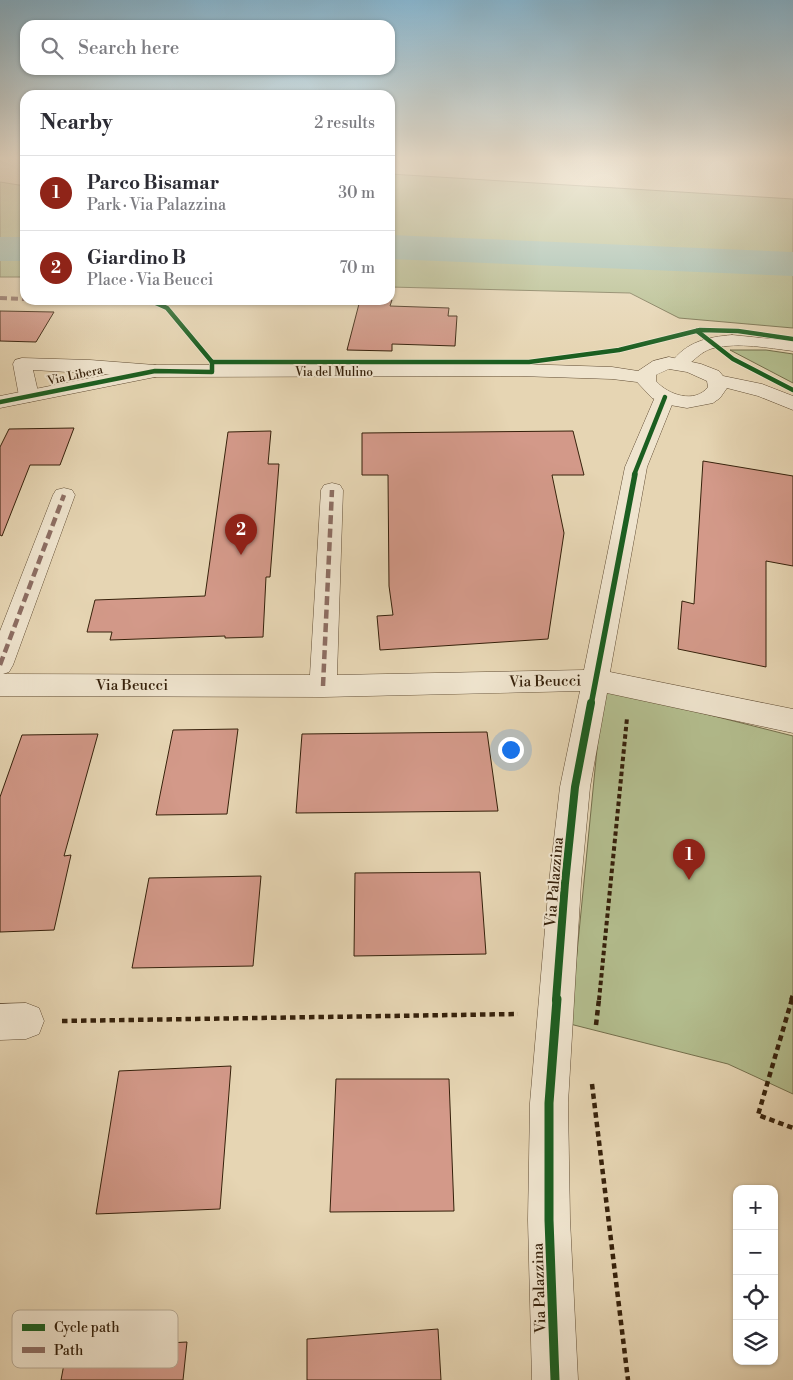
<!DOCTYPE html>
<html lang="en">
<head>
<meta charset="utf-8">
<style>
  :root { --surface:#fff; --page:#f2f2f3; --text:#2b2b33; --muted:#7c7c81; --line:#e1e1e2; --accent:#8f2418 }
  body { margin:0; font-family:"Libre Bodoni",serif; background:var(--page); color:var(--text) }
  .controls { position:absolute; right:15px; bottom:15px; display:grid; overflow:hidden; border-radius:10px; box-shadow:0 1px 4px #0004 }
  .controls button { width:45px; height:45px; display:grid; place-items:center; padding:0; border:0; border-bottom:1px solid var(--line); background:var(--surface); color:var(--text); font:25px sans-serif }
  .you { position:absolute; left:510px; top:749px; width:18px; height:18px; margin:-12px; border:4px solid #fff; border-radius:50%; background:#1a73e8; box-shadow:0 0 0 8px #1a73e833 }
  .badge { display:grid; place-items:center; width:32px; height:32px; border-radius:50%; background:var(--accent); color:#fff; font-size:16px; font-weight:700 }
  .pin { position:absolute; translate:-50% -41px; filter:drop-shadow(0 1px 2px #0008) }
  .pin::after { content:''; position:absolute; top:26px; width:18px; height:15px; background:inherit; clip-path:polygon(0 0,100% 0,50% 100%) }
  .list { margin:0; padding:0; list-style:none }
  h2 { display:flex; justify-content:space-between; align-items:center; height:65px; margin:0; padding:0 20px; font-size:21px }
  h2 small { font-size:16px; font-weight:400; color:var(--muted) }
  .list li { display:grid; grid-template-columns:32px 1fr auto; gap:15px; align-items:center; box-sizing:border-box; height:75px; padding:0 20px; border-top:1px solid var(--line) }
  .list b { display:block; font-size:19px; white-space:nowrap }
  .list p { margin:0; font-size:16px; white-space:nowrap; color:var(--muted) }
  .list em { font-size:16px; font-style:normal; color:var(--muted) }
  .icon { flex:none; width:28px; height:28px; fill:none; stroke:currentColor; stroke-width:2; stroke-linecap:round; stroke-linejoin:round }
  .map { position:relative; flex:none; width:793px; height:1380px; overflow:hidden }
  .search { position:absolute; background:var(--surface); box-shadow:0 1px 4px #0004; left:20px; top:20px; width:375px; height:55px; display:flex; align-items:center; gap:12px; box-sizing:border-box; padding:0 18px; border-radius:15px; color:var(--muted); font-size:19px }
  .panel { position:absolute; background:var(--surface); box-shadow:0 1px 4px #0004; left:20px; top:90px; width:375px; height:215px; border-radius:15px }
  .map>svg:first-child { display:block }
  .green { fill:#b3bd8e; stroke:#746f4c }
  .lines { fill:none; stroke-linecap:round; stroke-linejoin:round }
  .river { fill:#96b9ac; fill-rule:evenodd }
  .building { fill:#d39989; stroke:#36210b }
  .minor-casing { stroke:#624e35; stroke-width:1 }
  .tertiary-casing { stroke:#624e35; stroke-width:1 }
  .path-far1 { stroke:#36210b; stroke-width:4; stroke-dasharray:4.5 3; stroke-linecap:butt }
  .path { stroke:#36210b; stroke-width:4.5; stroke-dasharray:5.5 4; stroke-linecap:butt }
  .minor { fill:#efe4ce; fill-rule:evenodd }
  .tertiary { fill:#efe4ce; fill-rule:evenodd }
  .quiet-far1 { stroke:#8d6e63; stroke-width:4; stroke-dasharray:7 4; stroke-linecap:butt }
  .quiet { stroke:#8d6e63; stroke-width:4.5; stroke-dasharray:9 4.5; stroke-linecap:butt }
  .cycleway-far3-casing { stroke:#efe4ce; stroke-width:6 }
  .cycleway-far2-casing { stroke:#efe4ce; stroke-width:8 }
  .cycleway-far1-casing { stroke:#efe4ce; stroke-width:11 }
  .cycleway-casing { stroke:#efe4ce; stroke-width:12 }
  .cycleway-far3 { stroke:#1b5e20; stroke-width:4.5 }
  .cycleway-far2 { stroke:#1b5e20; stroke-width:5.5 }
  .cycleway-far1 { stroke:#1b5e20; stroke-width:8 }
  .cycleway { stroke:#1b5e20; stroke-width:9 }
  .labels { text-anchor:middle; stroke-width:4; stroke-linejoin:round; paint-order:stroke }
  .far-street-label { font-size:12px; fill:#36210b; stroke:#efe4ce }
  .street-label { font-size:15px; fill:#36210b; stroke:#efe4ce }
  .key { fill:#efe4ce; stroke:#b8aa94; stroke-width:1 }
  .key-label { font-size:14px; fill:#36210b }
</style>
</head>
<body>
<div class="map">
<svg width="793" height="1380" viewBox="0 0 793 1380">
  <rect width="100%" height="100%" fill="#e6d5b3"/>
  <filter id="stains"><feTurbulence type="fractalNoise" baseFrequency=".004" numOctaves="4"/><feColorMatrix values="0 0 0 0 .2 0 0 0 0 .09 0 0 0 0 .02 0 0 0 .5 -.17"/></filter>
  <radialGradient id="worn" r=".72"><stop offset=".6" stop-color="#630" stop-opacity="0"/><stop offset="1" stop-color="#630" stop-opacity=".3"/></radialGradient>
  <g class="green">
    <path d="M390,174l403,25v129l-114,-10 -49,-25 -240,-6z"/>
    <path d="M0,182l25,4v91h-25z"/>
    <path d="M730,350h36l27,4v29z"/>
    <path d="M603,688l190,48v358l-65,-30 -158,-40z"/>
  </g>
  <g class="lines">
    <g class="river">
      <path d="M390,235l403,17v24l-403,-17z"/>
      <rect x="0" y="237" width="25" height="24"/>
    </g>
  </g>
  <g class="building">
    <path d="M360,300h32l-2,6 59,2 -1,8h9l-2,30 -63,-2v7l-45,-1z"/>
    <path d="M0,311l54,1 -18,30 -36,-1z"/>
    <path d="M74,428l-14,37h-30l-28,71 -2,-1v-88l9,-18z"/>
    <path d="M271,431l-3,33h11l-9,113h-4l-3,60 -38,1v-2l-115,4 2,-8h-25l8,-32 110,-4 23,-164z"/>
    <path d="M573,431l11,44h-32l12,58 -16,106 -168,11 -3,-34 16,-1 -4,-29 -1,-111h-26v-42z"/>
    <path d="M703,461l90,15v90l-27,-5v106l-88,-18 4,-48 12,3z"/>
    <path d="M238,729l-11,85 -71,1 17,-85z"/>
    <path d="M487,732l11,79 -202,2 6,-79z"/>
    <path d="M98,734l-34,122 7,-1 -17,75 -54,2v-135l22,-62z"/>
    <path d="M480,872l6,82 -132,2 1,-83z"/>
    <path d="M261,876l-8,90 -121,2 17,-90z"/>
    <path d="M231,1066l-11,143 -124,5 23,-143z"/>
    <path d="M336,1079h113l5,132 -124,1z"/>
    <path d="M438,1329l3,51h-134v-41z"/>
    <path d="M187,1342l-4,38h-122l6,-32z"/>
  </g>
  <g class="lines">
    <defs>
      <g id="minor">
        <path d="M732,335l61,6v10c-25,-3 -54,-9 -79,-3 -19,4 -23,23 -41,19l-2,-4c15,-21 36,-26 61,-28z"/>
        <path d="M22,358l68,2 65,5 7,2 2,4 -2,4 -7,2 -122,-7 6,26 -3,4 -7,2 -7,-2 -3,-4 -6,-32 2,-4z"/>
        <path d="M665,391l7,2 3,4 -28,70 -37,205 183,37v24l-186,-40 -17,94 -9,96 -13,220 2,117 8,160h-46l-4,-160 2,-117 19,-220 11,-96 20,-96 -257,6 -323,-1v-65l53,-136 3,-5 8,-2 8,2 3,5 -62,170 -4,7 -6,2 307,1 11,-185 3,-5 8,-2 8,2 3,5 -6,185 247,-5 41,-203 30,-70 3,-4z"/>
        <path d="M26,1003l13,5 5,13 -5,13 -13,5 -26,1v-36z"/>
      </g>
      <path id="tertiary" d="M669,357l32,7 18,7 4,5 39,8 31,12v14l-35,-14 -31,-8 -7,10 -7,5 -26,5 -17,-3 -18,-7 -15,-16 -25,-3 -93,-3 -364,1 -155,31v-12l155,-31 364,-1 93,3 26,4 15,-10zM669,369l18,3 20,9 1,6c-13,17 -40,8 -52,-6v-6z"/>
    </defs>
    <use href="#minor" class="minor-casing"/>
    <use href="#tertiary" class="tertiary-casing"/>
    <g class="path-far1">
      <path d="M599,1000l28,-282"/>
      <path d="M791,1000l2,-6"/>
    </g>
    <g class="path">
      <path d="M792,999l-34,116 35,13"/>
      <path d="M62,1021l456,-7"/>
      <path d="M596,1025l3,-26"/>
      <path d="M592,1084l36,296"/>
    </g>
    <use href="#minor" class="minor"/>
    <use href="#tertiary" class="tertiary"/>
    <path class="quiet-far1" d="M0,298l25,1"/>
    <g class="quiet">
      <path d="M0,665l64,-170"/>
      <path d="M323,686l9,-196"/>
    </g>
    <defs>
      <g id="cycleway-far3">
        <path d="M149,300l18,8 45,54"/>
        <path d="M697,331l36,28 60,31"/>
        <path d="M212,362h317l90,-12 81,-20 38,1 55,8"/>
        <path d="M0,402l155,-31 57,1v-10"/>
        <path d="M634,475l31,-78"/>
      </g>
      <path id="cycleway-far2" d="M591,705l44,-231"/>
      <path id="cycleway-far1" d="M556,1000l9,-117 10,-96 16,-84"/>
      <path id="cycleway" d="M555,1380l-6,-160v-117l8,-104"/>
    </defs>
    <use href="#cycleway-far3" class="cycleway-far3-casing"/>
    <use href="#cycleway-far2" class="cycleway-far2-casing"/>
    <use href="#cycleway-far1" class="cycleway-far1-casing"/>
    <use href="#cycleway" class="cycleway-casing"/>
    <use href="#cycleway-far3" class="cycleway-far3"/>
    <use href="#cycleway-far2" class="cycleway-far2"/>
    <use href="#cycleway-far1" class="cycleway-far1"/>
    <use href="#cycleway" class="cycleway"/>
  </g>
  <linearGradient id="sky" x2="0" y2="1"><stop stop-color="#87b6d0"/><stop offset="0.45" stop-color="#f4ecdd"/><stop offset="1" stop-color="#f4ecdd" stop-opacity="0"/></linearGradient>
  <rect width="793" height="351" fill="url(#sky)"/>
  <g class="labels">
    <g class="far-street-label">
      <text x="334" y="376">Via del Mulino</text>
      <text transform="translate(75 375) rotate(-12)" y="4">Via Libera</text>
    </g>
    <g class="street-label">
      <text transform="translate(545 681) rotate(-1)" y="5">Via Beucci</text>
      <text x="132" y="690">Via Beucci</text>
      <text transform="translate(554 882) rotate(-85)" y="5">Via Palazzina</text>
      <text transform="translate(539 1288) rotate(-92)" y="5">Via Palazzina</text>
    </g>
  </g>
  <rect x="12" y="1310" width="166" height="58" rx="8" class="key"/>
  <rect x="22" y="1324" width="23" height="7" fill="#1b5e20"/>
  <rect x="22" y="1347" width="23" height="6" fill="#8d6e63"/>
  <g class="key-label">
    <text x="54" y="1332">Cycle path</text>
    <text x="54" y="1355">Path</text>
  </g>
  <rect width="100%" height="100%" filter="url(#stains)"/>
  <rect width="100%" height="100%" fill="url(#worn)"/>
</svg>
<div class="controls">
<button>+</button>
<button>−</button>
<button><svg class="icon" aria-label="locate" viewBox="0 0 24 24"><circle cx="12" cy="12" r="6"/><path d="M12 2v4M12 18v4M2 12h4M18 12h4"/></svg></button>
<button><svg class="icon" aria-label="layers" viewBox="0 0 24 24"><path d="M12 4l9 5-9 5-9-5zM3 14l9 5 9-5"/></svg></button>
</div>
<div class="you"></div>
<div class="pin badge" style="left:689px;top:880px">1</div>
<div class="pin badge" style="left:241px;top:555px">2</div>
<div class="search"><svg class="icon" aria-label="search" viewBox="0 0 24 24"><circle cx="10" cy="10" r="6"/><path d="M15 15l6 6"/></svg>Search here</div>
<section class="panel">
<h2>Nearby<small>2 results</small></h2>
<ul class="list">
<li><span class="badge">1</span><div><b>Parco Bisamar</b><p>Park · Via Palazzina</p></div><em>30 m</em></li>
<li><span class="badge">2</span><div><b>Giardino B</b><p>Place · Via Beucci</p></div><em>70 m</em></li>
</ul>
</section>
</div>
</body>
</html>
